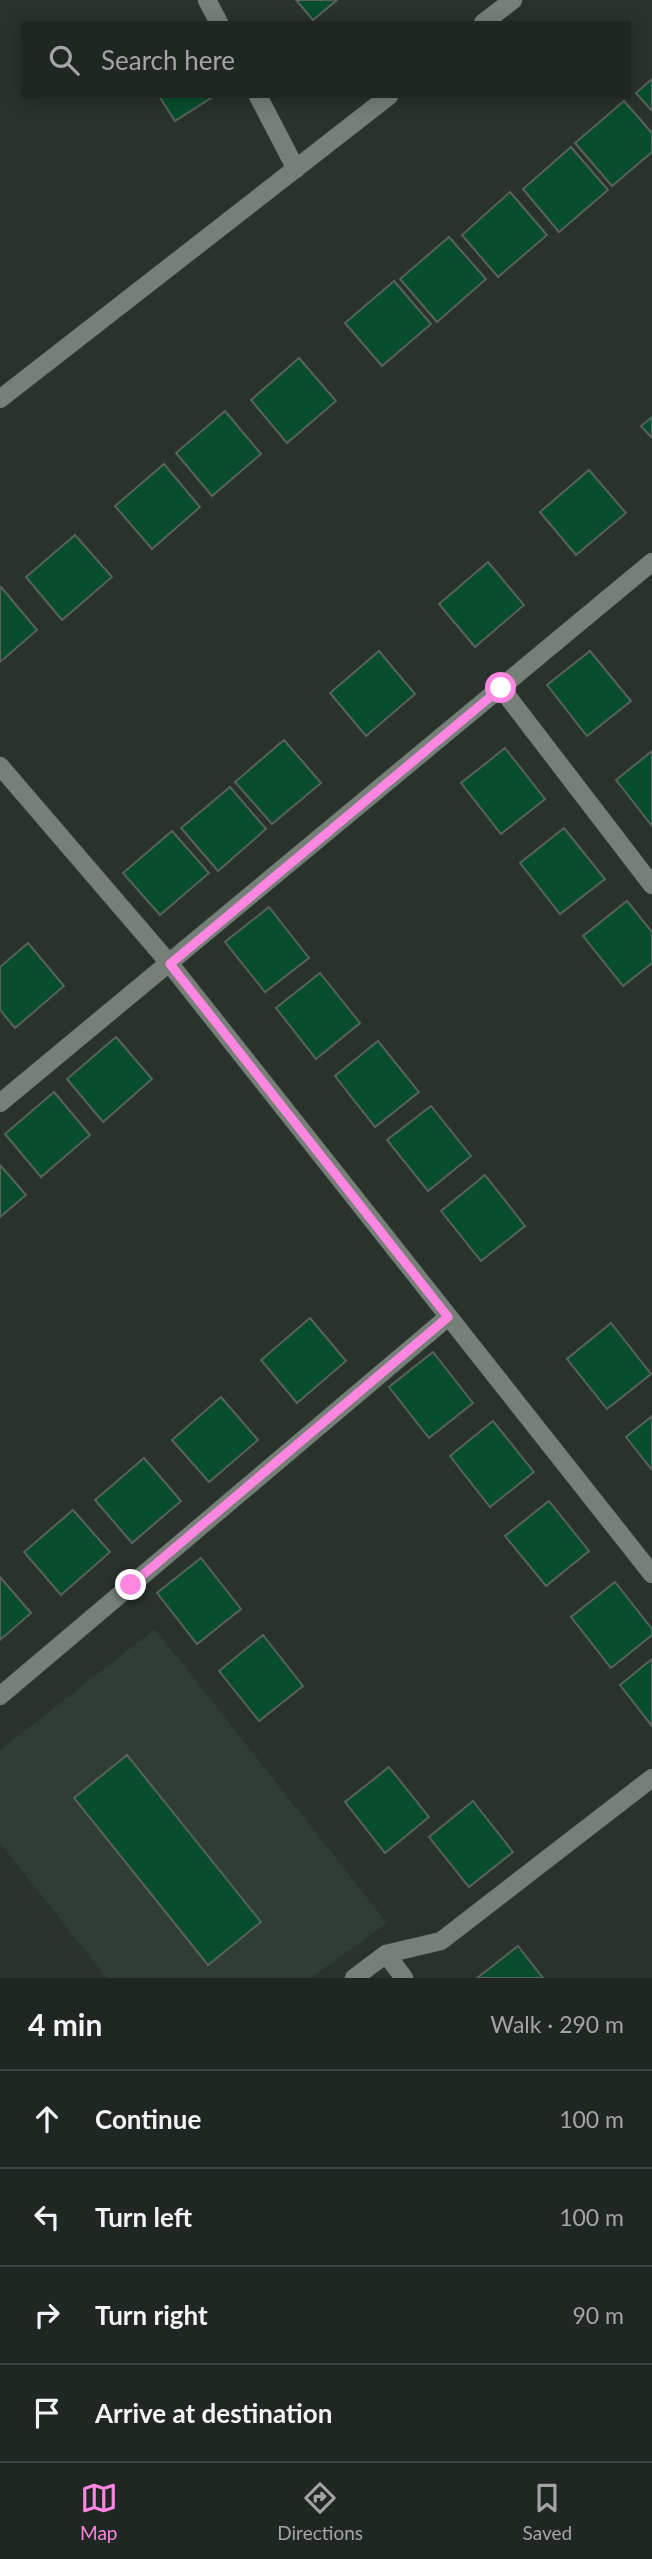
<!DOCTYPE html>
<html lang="en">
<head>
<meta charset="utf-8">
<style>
  :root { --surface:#202622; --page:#282e2a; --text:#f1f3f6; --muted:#a2a5a5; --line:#3d4340; --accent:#fd86e1 }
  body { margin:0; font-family:Lato,sans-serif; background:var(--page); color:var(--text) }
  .stop { position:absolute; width:21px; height:21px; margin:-16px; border:5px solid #fd86e1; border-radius:50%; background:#fff }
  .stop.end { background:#fd86e1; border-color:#fff; box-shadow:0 2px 7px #0008 }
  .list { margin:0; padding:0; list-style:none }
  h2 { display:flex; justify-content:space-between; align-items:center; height:91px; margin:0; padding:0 28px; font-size:30px }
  h2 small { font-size:23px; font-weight:400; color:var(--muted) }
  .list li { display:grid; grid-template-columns:46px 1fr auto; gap:21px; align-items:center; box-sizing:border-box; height:98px; padding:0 28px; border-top:2px solid var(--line) }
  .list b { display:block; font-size:26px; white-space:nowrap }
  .list em { font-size:23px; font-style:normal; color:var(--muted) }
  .icon { flex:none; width:38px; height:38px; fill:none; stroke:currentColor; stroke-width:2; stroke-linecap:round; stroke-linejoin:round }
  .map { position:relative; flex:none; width:652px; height:1978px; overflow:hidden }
  .search { position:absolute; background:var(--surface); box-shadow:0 4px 18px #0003; left:21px; right:21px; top:21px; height:77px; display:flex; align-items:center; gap:18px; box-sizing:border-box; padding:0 24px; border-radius:0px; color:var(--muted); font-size:26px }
  .sheet { height:483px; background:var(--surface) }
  nav { display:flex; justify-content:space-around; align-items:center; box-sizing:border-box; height:98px; border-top:2px solid var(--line); background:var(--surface); font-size:19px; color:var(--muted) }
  nav a { display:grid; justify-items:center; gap:4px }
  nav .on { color:var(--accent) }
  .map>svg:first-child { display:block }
  .built { fill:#2f3d34 }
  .building { fill:#084e2e; stroke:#58625b; stroke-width:2 }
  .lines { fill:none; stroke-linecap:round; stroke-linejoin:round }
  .minor-casing { stroke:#474f4a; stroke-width:19 }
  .minor { stroke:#768079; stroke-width:18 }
  .route { stroke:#fd86e1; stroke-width:9 }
</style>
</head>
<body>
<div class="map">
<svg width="652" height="1978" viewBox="0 0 652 1978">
  <rect width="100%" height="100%" fill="#2a322d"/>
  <path class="built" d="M155,1629l232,294 -76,55h-204l-107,-135v-93z"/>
  <g class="building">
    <path d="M296,0h41l-24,20z"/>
    <path d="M652,79v32l-16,-18z"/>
    <path d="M159,96h55l-39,25z"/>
    <path d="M624,101l28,32v19l-40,34 -37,-43z"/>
    <path d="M571,147l37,43 -49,42 -36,-43z"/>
    <path d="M510,192l37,43 -49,42 -36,-42z"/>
    <path d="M449,237l37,42 -49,43 -37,-43z"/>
    <path d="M394,281l37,43 -49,42 -37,-43z"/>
    <path d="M299,358l37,43 -49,42 -36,-43z"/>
    <path d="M225,411l36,43 -49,42 -36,-43z"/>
    <path d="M652,417v21l-11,-12z"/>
    <path d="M164,464l36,43 -48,42 -37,-43z"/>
    <path d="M589,470l37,43 -50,42 -36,-43z"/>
    <path d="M75,535l37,42 -50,43 -36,-43z"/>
    <path d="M488,562l36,43 -49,42 -36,-43z"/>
    <path d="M1,587l36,43 -37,32v-74z"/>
    <path d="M379,651l36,43 -49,42 -36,-43z"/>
    <path d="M590,651l41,50 -44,35 -40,-51z"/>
    <path d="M284,740l37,43 -49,41 -37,-42z"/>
    <path d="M505,748l40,51 -44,35 -40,-51z"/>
    <path d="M652,751v75l-36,-46z"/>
    <path d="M230,787l36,42 -48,42 -37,-43z"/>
    <path d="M564,828l41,51 -45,35 -40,-51z"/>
    <path d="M172,831l37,42 -49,42 -37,-42z"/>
    <path d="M627,901l25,31v31l-29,23 -40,-50z"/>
    <path d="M269,907l40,51 -44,34 -40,-50z"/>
    <path d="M28,943l36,43 -49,42 -15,-18v-43z"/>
    <path d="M320,973l40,50 -44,36 -40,-51z"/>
    <path d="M116,1037l36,42 -49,43 -36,-43z"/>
    <path d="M378,1041l41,51 -44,35 -40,-51z"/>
    <path d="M54,1092l36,43 -49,42 -36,-43z"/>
    <path d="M431,1106l40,50 -43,35 -41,-51z"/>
    <path d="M0,1165l26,30 -26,22z"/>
    <path d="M485,1175l40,51 -44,35 -40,-50z"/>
    <path d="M310,1318l36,43 -49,42 -36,-43z"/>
    <path d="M611,1323l40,51 -44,35 -40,-50z"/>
    <path d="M433,1352l40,51 -44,35 -40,-51z"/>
    <path d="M221,1397l37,43 -49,42 -37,-42z"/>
    <path d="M652,1416v54l-26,-33z"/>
    <path d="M493,1421l41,51 -44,35 -40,-51z"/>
    <path d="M144,1458l37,43 -49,42 -37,-43z"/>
    <path d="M549,1501l40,50 -43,35 -41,-50z"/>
    <path d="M73,1510l37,42 -49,43 -37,-43z"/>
    <path d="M201,1558l40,51 -44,35 -40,-51z"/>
    <path d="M0,1577l31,36 -31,27z"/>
    <path d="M615,1582l37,47v6l-41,33 -40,-51z"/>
    <path d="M263,1635l40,51 -44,35 -40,-50z"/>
    <path d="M652,1659v67l-32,-41z"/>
    <path d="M127,1755l134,167 -53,43 -134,-167z"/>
    <path d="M389,1767l40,50 -44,36 -40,-51z"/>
    <path d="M473,1801l40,51 -44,35 -40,-50z"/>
    <path d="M518,1946l25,32h-66z"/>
  </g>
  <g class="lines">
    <defs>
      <g id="minor">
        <path d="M207,0l12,23"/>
        <path d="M483,23l30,-23"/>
        <path d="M258,96l38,73"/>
        <path d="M0,399l389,-303"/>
        <path d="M501,688l151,197"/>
        <path d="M0,766l170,198 482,610"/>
        <path d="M0,1103l652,-541"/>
        <path d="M0,1696l448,-379"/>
        <path d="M386,1954l18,24"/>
        <path d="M354,1978l32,-24 55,-13 211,-163"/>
      </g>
    </defs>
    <use href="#minor" class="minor-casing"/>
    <use href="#minor" class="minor"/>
  </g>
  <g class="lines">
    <path class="route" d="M131,1585l317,-268 -278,-353 331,-276"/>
  </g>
</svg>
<div class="stop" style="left:501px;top:688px"></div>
<div class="stop end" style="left:131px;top:1585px"></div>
<div class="search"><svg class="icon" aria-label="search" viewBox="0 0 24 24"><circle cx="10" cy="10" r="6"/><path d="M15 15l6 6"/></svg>Search here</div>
</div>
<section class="sheet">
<h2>4 min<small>Walk · 290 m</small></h2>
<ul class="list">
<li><svg class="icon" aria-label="ahead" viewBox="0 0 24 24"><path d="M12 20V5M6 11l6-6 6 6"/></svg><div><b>Continue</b></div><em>100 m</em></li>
<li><svg class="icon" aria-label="left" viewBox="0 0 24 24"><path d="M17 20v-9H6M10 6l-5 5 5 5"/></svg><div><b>Turn left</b></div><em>100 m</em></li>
<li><svg class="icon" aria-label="right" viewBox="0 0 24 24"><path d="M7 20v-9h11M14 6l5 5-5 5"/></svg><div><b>Turn right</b></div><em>90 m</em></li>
<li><svg class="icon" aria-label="arrive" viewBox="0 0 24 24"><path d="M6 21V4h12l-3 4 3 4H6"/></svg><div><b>Arrive at destination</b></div></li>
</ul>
</section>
<nav>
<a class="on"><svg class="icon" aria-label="map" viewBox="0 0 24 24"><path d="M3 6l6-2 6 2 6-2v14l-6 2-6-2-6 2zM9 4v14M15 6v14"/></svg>Map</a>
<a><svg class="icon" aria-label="directions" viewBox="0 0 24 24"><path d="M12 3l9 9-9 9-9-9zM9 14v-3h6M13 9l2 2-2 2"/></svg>Directions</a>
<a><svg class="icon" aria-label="saved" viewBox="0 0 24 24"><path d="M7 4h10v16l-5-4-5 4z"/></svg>Saved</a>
</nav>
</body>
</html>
